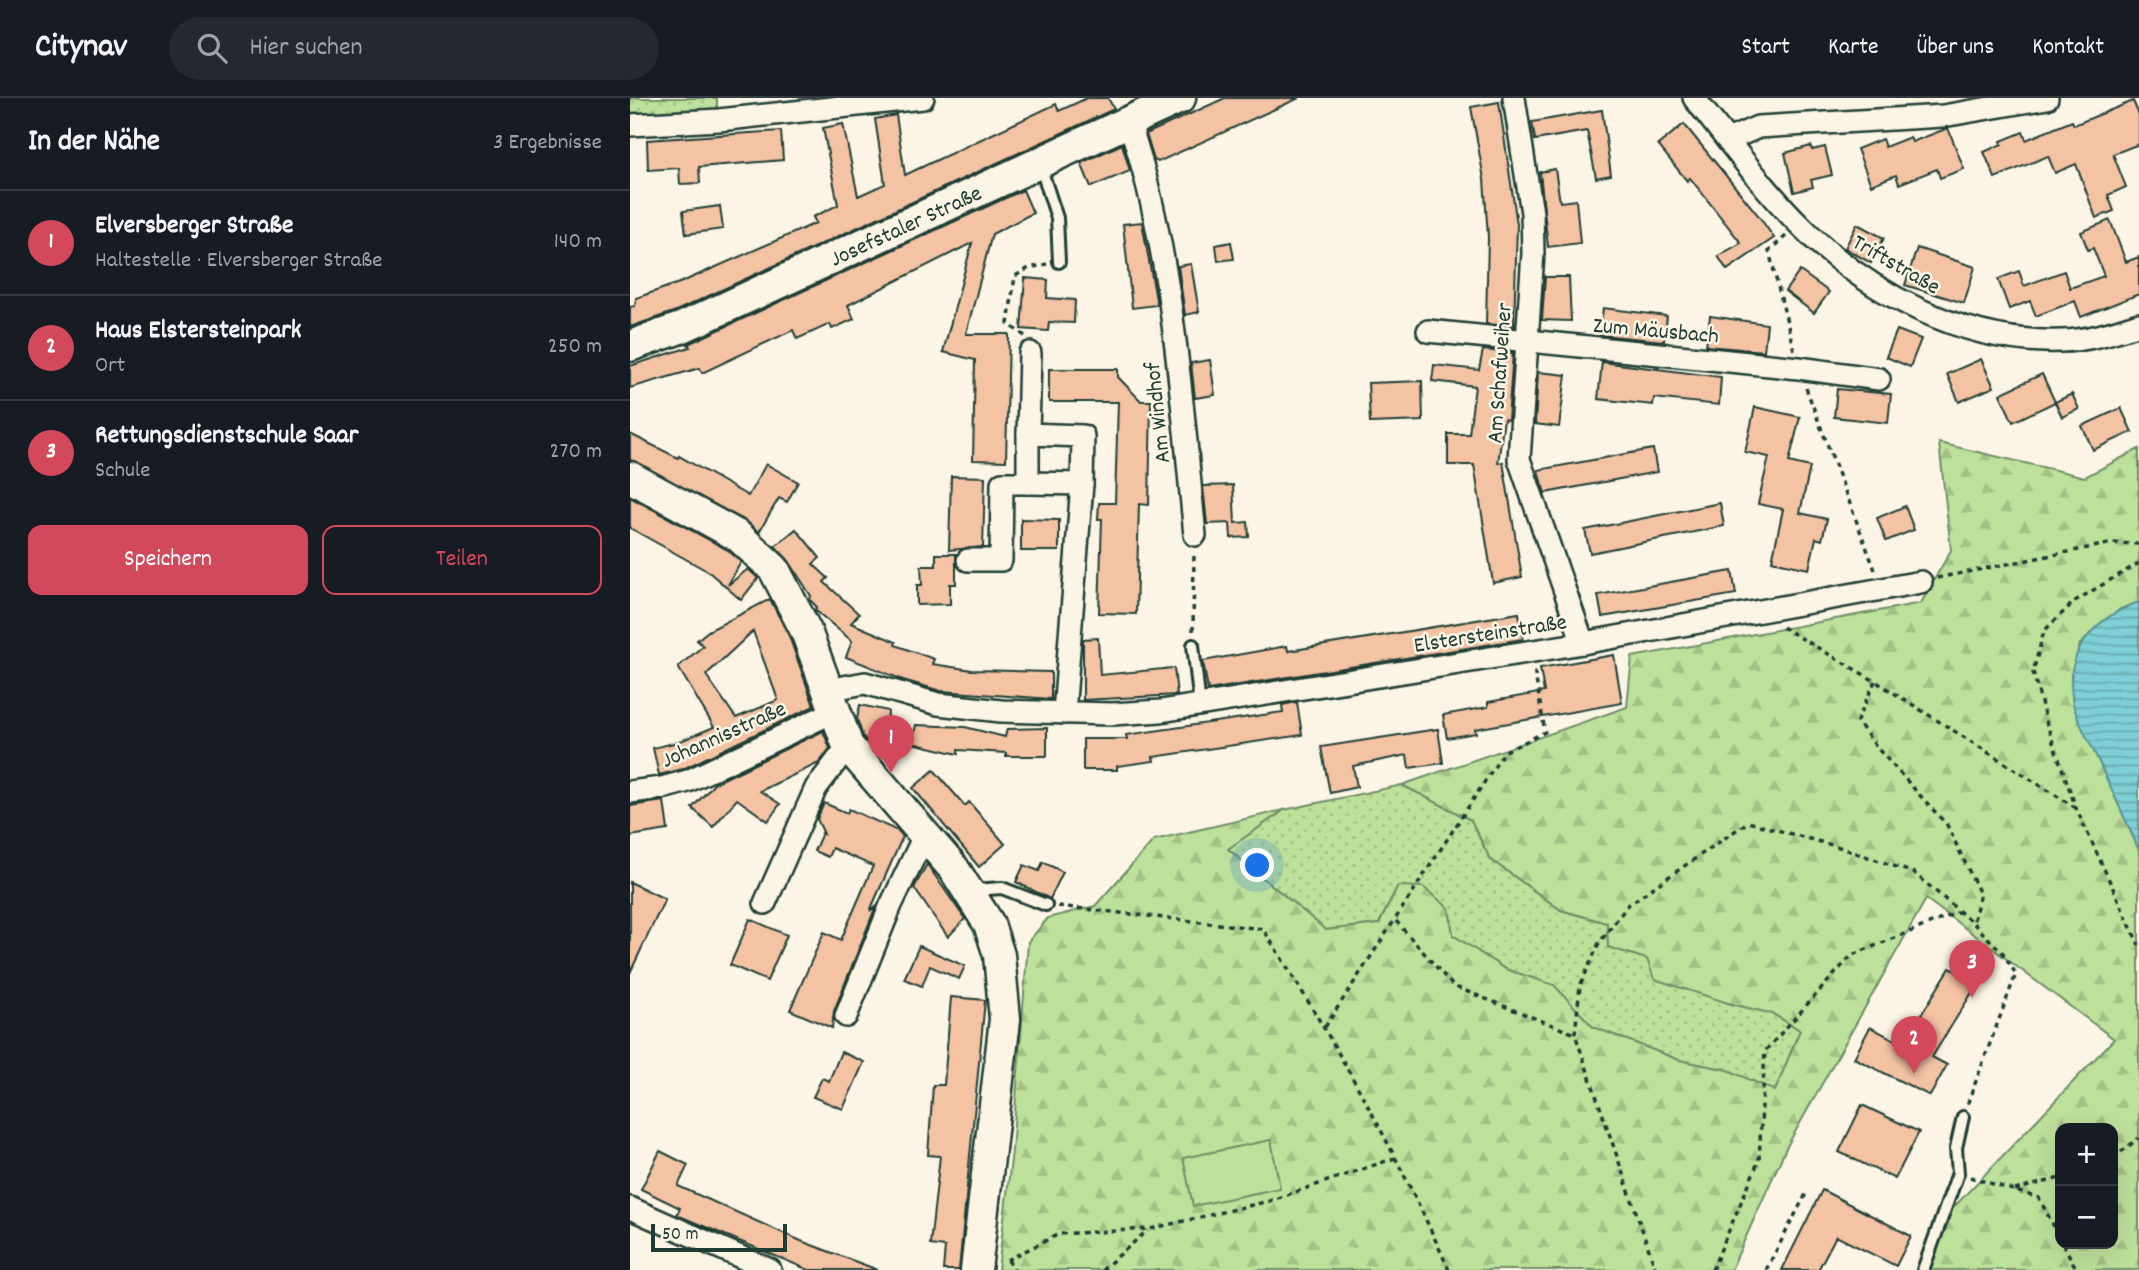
<!DOCTYPE html>
<html lang="de">
<head>
<meta charset="utf-8">
<style>
  :root { --surface:#171b24; --page:#242831; --text:#f1f3f6; --muted:#9ea1a6; --line:#363941; --accent:#d1495b }
  body { margin:0; font-family:Dekko,sans-serif; background:var(--page); color:var(--text) }
  .controls { position:absolute; right:21px; bottom:21px; display:grid; overflow:hidden; border-radius:14px; box-shadow:0 7px 28px #0002 }
  .controls button { width:63px; height:63px; display:grid; place-items:center; padding:0; border:0; border-bottom:2px solid var(--line); background:var(--surface); color:var(--text); font:35px sans-serif }
  .scale { position:absolute; left:21px; bottom:18px; width:136px; box-sizing:border-box; padding-left:7px; border:4px solid #1f3d34; border-top:0; font-size:19px; line-height:24px; white-space:nowrap; color:#1f3d34; -webkit-text-stroke:5px #fcf5e5; paint-order:stroke }
  .you { position:absolute; left:628px; top:768px; width:24px; height:24px; margin:-18px; border:5px solid #fff; border-radius:50%; background:#1a73e8; box-shadow:0 0 0 10px #1a73e833 }
  .badge { display:grid; place-items:center; width:46px; height:46px; border-radius:50%; background:var(--accent); color:#fff; font-size:23px; font-weight:700 }
  .pin { position:absolute; translate:-50% -58px; filter:drop-shadow(0 2px 4px #0008) }
  .pin::after { content:''; position:absolute; top:37px; width:24px; height:21px; background:inherit; clip-path:polygon(0 0,100% 0,50% 100%) }
  .list { margin:0; padding:0; list-style:none }
  h2 { display:flex; justify-content:space-between; align-items:center; height:91px; margin:0; padding:0 28px; font-size:30px }
  h2 small { font-size:23px; font-weight:400; color:var(--muted) }
  .list li { display:grid; grid-template-columns:46px 1fr auto; gap:21px; align-items:center; box-sizing:border-box; height:105px; padding:0 28px; border-top:2px solid var(--line) }
  .list b { display:block; font-size:26px; white-space:nowrap }
  .list p { margin:0; font-size:23px; white-space:nowrap; color:var(--muted) }
  .list em { font-size:23px; font-style:normal; color:var(--muted) }
  .actions { display:flex; gap:14px; padding:21px 28px }
  .actions a { flex:1; padding:16px 0; border:2px solid var(--accent); border-radius:14px; text-align:center; font-size:24px; color:var(--accent) }
  .actions .main { background:var(--accent); color:#fff }
  .icon { flex:none; width:38px; height:38px; fill:none; stroke:currentColor; stroke-width:2; stroke-linecap:round; stroke-linejoin:round }
  .map { position:relative; flex:none; width:1509px; height:1172px; overflow:hidden }
  header { display:flex; align-items:center; gap:42px; box-sizing:border-box; height:98px; padding:0 35px; background:var(--surface); border-bottom:2px solid var(--line) }
  header strong { font-size:33px }
  nav { display:flex; gap:38px; margin-inline-start:auto; font-size:24px }
  .search { width:490px; height:63px; background:var(--page); display:flex; align-items:center; gap:18px; box-sizing:border-box; padding:0 24px; border-radius:38px; color:var(--muted); font-size:26px }
  main { display:flex }
  aside { flex:1; background:var(--surface) }
  .map>svg:first-child { display:block }
  .grass { fill:url(#grass-dots); stroke:#6e8e67; stroke-width:2 }
  .forest { fill:url(#forest-firs); stroke:#6e8e67; stroke-width:2; fill-rule:evenodd }
  .pitch { fill:#bde09a; stroke:#6e8e67; stroke-width:2 }
  .water { fill:url(#water-rules); stroke:#599595; stroke-width:2 }
  .building { fill:#f4c3a4; stroke:#1f3d34; stroke-width:2; fill-rule:evenodd }
  .lines { fill:none; stroke-linecap:round; stroke-linejoin:round }
  .lane-casing { stroke:#1f3d34; stroke-width:16 }
  .street-casing { stroke:#1f3d34; stroke-width:26 }
  .secondary-casing { stroke:#1f3d34; stroke-width:35 }
  .path { stroke:#1f3d34; stroke-width:3.5; stroke-dasharray:5 5; stroke-linecap:butt }
  .lane { stroke:#fcf5e5; stroke-width:10 }
  .street { stroke:#fcf5e5; stroke-width:21 }
  .secondary { stroke:#fcf5e5; stroke-width:30 }
  .labels { text-anchor:middle; stroke-width:5; stroke-linejoin:round; paint-order:stroke }
  .street-label { font-size:23px; fill:#1f3d34; stroke:#fcf5e5 }
</style>
</head>
<body>
<header>
<strong>Citynav</strong>
<div class="search"><svg class="icon" aria-label="search" viewBox="0 0 24 24"><circle cx="10" cy="10" r="6"/><path d="M15 15l6 6"/></svg>Hier suchen</div>
<nav><a>Start</a><a>Karte</a><a>Über uns</a><a>Kontakt</a></nav>
</header>
<main>
<aside>
<h2>In der Nähe<small>3 Ergebnisse</small></h2>
<ul class="list">
<li><span class="badge">1</span><div><b>Elversberger Straße</b><p>Haltestelle · Elversberger Straße</p></div><em>140 m</em></li>
<li><span class="badge">2</span><div><b>Haus Elstersteinpark</b><p>Ort</p></div><em>250 m</em></li>
<li><span class="badge">3</span><div><b>Rettungsdienstschule Saar</b><p>Schule</p></div><em>270 m</em></li>
</ul>
<div class="actions"><a class="main">Speichern</a><a>Teilen</a></div>
</aside>
<div class="map">
<svg width="1509" height="1172" viewBox="0 0 1509 1172">
  <defs>
    <pattern id="grass-dots" width="8" height="8" patternUnits="userSpaceOnUse" patternTransform="scale(1.75)"><rect width="8" height="8" fill="#bde09a"/><path d="M2 2h.1M6 6h.1" fill="none" stroke="#a2c185" stroke-width="1.8" stroke-linecap="round"/></pattern>
    <pattern id="forest-firs" width="22" height="20" patternUnits="userSpaceOnUse" patternTransform="scale(1.75)"><rect width="22" height="20" fill="#bde09a"/><path d="M5 1l3.5 6h-7zM16 11l3.5 6h-7z" fill="#a2c185"/></pattern>
    <pattern id="water-rules" width="6" height="5" patternUnits="userSpaceOnUse" patternTransform="scale(1.75)"><rect width="6" height="5" fill="#7fd0d6"/><path d="M0 2.5h6" fill="none" stroke="#67aaae"/></pattern>
  </defs>
  <rect width="100%" height="100%" fill="#fcf5e5"/>
  <filter id="ink" filterUnits="userSpaceOnUse"><feTurbulence type="fractalNoise" baseFrequency=".0143" numOctaves="2"/><feDisplacementMap in="SourceGraphic" scale="14" xChannelSelector="R" yChannelSelector="G"/><feConvolveMatrix kernelMatrix="1 2 1 2 8 2 1 2 1" color-interpolation-filters="sRGB"/></filter>
  <g filter="url(#ink)">
    <g class="grass">
      <path d="M0,0h87v18l-87,5z"/>
      <path d="M772,687l69,35 19,39 71,51 46,13 1,24 39,12 81,44 45,11 27,16 -25,61 -47,-21 -49,-10 -86,-33 -39,-42 -49,-16 -52,-34 -4,-27 -52,-21 -18,37 -53,6 -98,-81 56,-39z"/>
    </g>
    <path class="forest" d="M1309,345l146,34 54,-28v153l-19,7 -40,35 -9,31 2,29 66,146v420h-222l14,-39 183,-192 -188,-140 -140,249 -55,122h-733l14,-119 16,-209 20,-24 47,-12 59,-66 130,-30 -56,39 98,81 53,-6 19,-38 25,1 26,21 4,27 52,34 49,16 39,42 86,33 49,10 47,21 25,-61 -27,-16 -45,-11 -74,-24 -7,-20 -39,-12 -1,-24 -46,-13 -71,-51 -19,-39 -69,-35 225,-78 5,-50 289,-54 30,-53zM1430,1030h53v116h-53z"/>
    <path class="pitch" d="M641,1042l9,48 -87,18 -10,-48z"/>
    <path class="water" d="M1509,504v248c-13,-30 -27,-59 -40,-88 -8,-18 -22,-40 -26,-59 -10,-51 21,-85 66,-101z"/>
    <g class="building">
      <path d="M457,0h21l6,11 -438,202 -46,16v-20l5,-1 1,-8 46,-16 134,-59 -3,-6 25,-12 -15,-77 20,-4 15,72 27,-12 -10,-65 21,-4 9,60 151,-71 3,7z"/>
      <path d="M595,0h74l-141,64 -4,-2 -8,-26z"/>
      <path d="M1503,3l6,14v29l-26,10 13,33 -18,8 6,16 -18,7 -20,-54 -21,9 -7,-17 -53,22 -11,-26 18,-8 -1,-3 22,-9 3,8 46,-19 2,4z"/>
      <path d="M869,4l18,122 -3,102 -28,-2 2,-87 -4,-58 -13,-72z"/>
      <path d="M972,12l9,65 -15,3 -9,-47 -52,9 -3,-18z"/>
      <path d="M1054,26l74,91 16,23 -47,32 -9,-14 23,-13 -51,-65 -3,3 -29,-36z"/>
      <path d="M1318,30l16,41 -24,9 -3,-9 -38,15 -3,-9 -25,10 -14,-36 25,-10 3,8 25,-10 2,5z"/>
      <path d="M151,33l2,29 -84,7 1,16 -20,1 -1,-16 -31,2 -1,-30z"/>
      <path d="M492,46l8,27 -39,16 -10,-24z"/>
      <path d="M1181,48l1,4 13,-3 7,28 -21,5 2,7 -19,5 -9,-39z"/>
      <path d="M925,71l5,33 16,-2 4,43 -32,4 -8,-75z"/>
      <path d="M393,92l10,23 -41,21 -26,100h43l-3,127 -33,-1 2,-100 -32,-8 29,-109 -124,62 6,14 -22,10 -2,-5 -33,15 -4,-9 -91,43 -2,-5 -70,20v-22l60,-19 -2,-3z"/>
      <path d="M90,108l3,23 -37,5 -3,-23z"/>
      <path d="M1480,122l16,42 13,-5v37l-58,23 -6,-16 -39,15 -6,-15 -21,8 -11,-30 21,-8 5,15 40,-15 6,17 34,-12 -11,-28 -5,2 -7,-18z"/>
      <path d="M512,124l15,83 -25,3 -9,-84z"/>
      <path d="M1227,126l27,14 -13,25 -26,-15z"/>
      <path d="M601,144l3,17 -16,2 -2,-16z"/>
      <path d="M1287,150l58,19 -11,36 -59,-18z"/>
      <path d="M561,166l8,48 -14,3 -7,-49z"/>
      <path d="M1170,173l29,21 -15,21 -29,-22z"/>
      <path d="M915,179h24l2,44 -29,-1z"/>
      <path d="M395,180l23,2 -1,18 28,2 -1,23 -25,-1 -1,9 -27,-2z"/>
      <path d="M973,210l64,8 -3,25 -64,-6z"/>
      <path d="M1080,218l57,8 -3,27 -58,-5z"/>
      <path d="M1267,232l24,9 -11,28 -24,-10z"/>
      <path d="M853,252l30,3 -5,67 -4,-1 -6,44 5,-1 19,115 -29,6 -19,-118h-26v-31h21l6,-48 -43,-5 2,-16 45,5z"/>
      <path d="M1351,261l13,28 -35,15 -12,-28z"/>
      <path d="M580,262l5,35 -20,3 -4,-35z"/>
      <path d="M972,264l119,15 -2,28 -65,-7 -1,7 -55,-6z"/>
      <path d="M419,271h69v8l23,24h10l-2,104 -10,-1 -3,110 -37,-1 3,-94h-4l1,-16h16l3,-101h-69z"/>
      <path d="M908,274l28,3 -7,52 -24,-3z"/>
      <path d="M1412,276l13,28 -42,20 -13,-28z"/>
      <path d="M792,283l1,40 -53,2 -2,-40z"/>
      <path d="M1207,291l54,5 -3,29 -54,-6z"/>
      <path d="M1442,296l7,15 -17,8 -7,-15z"/>
      <path d="M1125,309l45,10 -11,45 21,5 -10,46 27,6 -5,21 -6,-2 -7,31 -37,-8 11,-52 -25,-5 11,-47 -24,-5z"/>
      <path d="M1491,310l11,24 -39,18 -11,-24z"/>
      <path d="M0,336l48,24 1,-2 69,40 18,-32 32,18 -11,20 -8,-4 -20,34 -13,-11 -116,-61z"/>
      <path d="M1023,351l4,23 -112,21 -5,-15 -2,-8z"/>
      <path d="M321,378l34,1 -2,70 -34,3z"/>
      <path d="M603,387l2,38 13,-1 1,15 -18,1 -1,-15 -23,1 -4,-38z"/>
      <path d="M0,399l98,53 13,12 -13,23 20,-16 10,9 -17,22 -32,-28 -79,-44z"/>
      <path d="M1090,405l4,23 -134,27 -5,-23z"/>
      <path d="M1275,408l9,24 -28,11 -9,-23z"/>
      <path d="M391,421l38,1v31h-38z"/>
      <path d="M166,431l24,29 -7,6 15,14 -4,4 35,32 -8,9 45,19 -1,3 39,14 -2,5 40,6 79,2v27l-110,-8 -38,-11 -57,-23 6,-16 -37,-31 2,-3 -7,-7 1,-4 -22,-35 -14,-15z"/>
      <path d="M306,456h20v30h-6v20l-33,1v-20h5l-1,-19h15z"/>
      <path d="M1102,473l4,23 -134,23 -4,-22z"/>
      <path d="M140,501l19,37 25,70 -131,63 -24,6 -6,-27 25,-6 36,-15 -36,-60 25,-21 -6,-6 11,-9zM123,533l25,69 -42,18 -30,-43z"/>
      <path d="M889,515l4,26 -315,51 -5,-29 84,-15 1,5z"/>
      <path d="M468,540l2,37 74,-7 3,27 -94,5v-61z"/>
      <path d="M984,557l8,48 -147,26 1,4 -29,5 -4,-23 45,-8v-5l56,-10 -4,-24z"/>
      <path d="M667,604l5,33 -149,22 1,4 -37,5v4h-34v-31h44l-1,-4 157,-23 -1,-7z"/>
      <path d="M230,607l28,6 -1,16 7,8 -19,15 -12,-13 -6,-18z"/>
      <path d="M286,627l49,2 40,10 2,-8 40,-1v28h-41v-3l-48,-3v4l-46,-11z"/>
      <path d="M808,631l5,34 -34,5 -2,-13 -54,11 4,21 -27,6 -9,-46z"/>
      <path d="M193,633l7,17 -11,15 -59,28 20,13 -12,17 -31,-22 -24,28 -21,-19 23,-25z"/>
      <path d="M304,672l31,36 4,-4 36,42 -26,23 -66,-79z"/>
      <path d="M34,703l4,29 -38,6v-30z"/>
      <path d="M194,705l23,10 2,-4 49,22 5,5 -33,75 6,-5 -42,105 -2,17 -42,-18 34,-78 17,8 32,-74 -41,-18 -4,9 -14,-6 8,-18 2,1 -7,-15z"/>
      <path d="M413,764l20,10 -13,27 -34,-17 8,-17 15,6z"/>
      <path d="M297,766l38,55 -17,18 -34,-49z"/>
      <path d="M0,784l35,17 -35,74z"/>
      <path d="M120,821l37,16 -20,46 -37,-16z"/>
      <path d="M289,848l46,20 -6,13 -29,-13 -8,20 -18,-7z"/>
      <path d="M1320,870l28,15 -46,74 15,8 -17,31 -76,-38 16,-31 33,17z"/>
      <path d="M321,899l34,3 -26,270h-16l2,-23 -15,-2 10,-89 -12,-1 5,-70h11z"/>
      <path d="M211,954l23,10 -21,47 -30,-12 9,-19 7,3z"/>
      <path d="M1232,1007l57,27 -24,47 -56,-27z"/>
      <path d="M30,1053l28,14 -10,21 123,55 77,29h-69l-132,-55 3,-7 -39,-19z"/>
      <path d="M1192,1092l89,46 -15,30 -60,-30 -18,34h-36z"/>
    </g>
    <g class="lines">
      <defs>
        <g id="lane">
          <path d="M410,67l17,53 2,44"/>
          <path d="M563,547l7,61"/>
          <path d="M343,792l29,-2 44,17"/>
          <path d="M1293,1172l35,-97 -2,-25 7,-31"/>
        </g>
        <g id="street">
          <path d="M884,0l18,115 1,40 -14,206 64,184"/>
          <path d="M1064,0c34,42 67,88 106,127 66,68 165,119 261,116 26,0 53,-9 78,-17"/>
          <path d="M498,21c45,132 53,278 67,416"/>
          <path d="M0,27l89,-5 204,-22"/>
          <path d="M1098,42l30,-13 185,-11 104,-18"/>
          <path d="M798,233l371,37 80,11"/>
          <path d="M400,255l-2,81 55,2 -1,48 -18,229"/>
          <path d="M398,336v49l54,1"/>
          <path d="M338,462h33l1,-77h26"/>
          <path d="M197,592l38,-7 73,21 63,7 111,3 49,-3 422,-68 338,-61"/>
          <path d="M0,694l32,-4 26,-7 145,-69"/>
          <path d="M135,805l51,-115 32,-42"/>
          <path d="M216,918l45,-111 34,-71"/>
          <path d="M0,1110l140,62"/>
        </g>
        <g id="secondary">
          <path id="s1" d="M0,248l53,-19 497,-229"/>
          <path d="M0,379l108,59 36,33 32,62 42,115 106,123 35,55 10,31 6,64 -29,251"/>
        </g>
      </defs>
      <use href="#lane" class="lane-casing"/>
      <use href="#street" class="street-casing"/>
      <use href="#secondary" class="secondary-casing"/>
      <g class="path">
        <path d="M1156,138l-17,15 25,99"/>
        <path d="M395,238l-17,-12 7,-48 14,-8 18,-4"/>
        <path d="M1176,290l69,182"/>
        <path d="M1509,465l-64,38 -31,30 -11,41 14,53 29,83 63,137"/>
        <path d="M1307,480l176,-35 26,1"/>
        <path d="M1152,529l93,54 201,127"/>
        <path d="M563,533l1,-77"/>
        <path d="M1245,583l-18,40 21,28 69,76 33,69 -7,29"/>
        <path d="M428,808l205,23c70,109 133,222 186,341"/>
        <path d="M766,823l57,65 122,48"/>
        <path d="M695,929l179,-275 41,-20 -11,-64"/>
        <path d="M1483,1060l26,-20"/>
        <path d="M1340,1079l69,21 21,40"/>
        <path d="M1385,1092l45,-12"/>
        <path d="M1433,1146l14,26"/>
        <path d="M377,1162l52,-26 91,-5 119,-28 126,-43"/>
        <path d="M378,1162l6,10"/>
        <path d="M472,1172l46,-40"/>
        <path d="M1026,1172l-81,-236 5,-48 19,-43 29,-38 120,-83 91,25 75,26 59,50 30,30 13,21 -49,131"/>
        <path d="M1082,1172l47,-110 6,-109 87,-96 107,-43"/>
        <path d="M1136,1172l40,-76"/>
      </g>
      <use href="#lane" class="lane"/>
      <use href="#street" class="street"/>
      <use href="#secondary" class="secondary"/>
    </g>
  </g>
  <g class="labels">
    <g class="street-label">
      <text dy="8" stroke="none"><textPath href="#s1" startOffset="301">Josefstaler Straße</textPath></text>
      <text transform="translate(1267 165) rotate(30)" y="8">Triftstraße</text>
      <text transform="translate(1026 231) rotate(5)" y="8">Zum Mäusbach</text>
      <text transform="translate(868 275) rotate(-86)" y="8">Am Schafweiher</text>
      <text transform="translate(526 315) rotate(-96)" y="8">Am Windhof</text>
      <text transform="translate(860 534) rotate(-9)" y="8">Elstersteinstraße</text>
      <text transform="translate(93 635) rotate(-24)" y="8">Johannisstraße</text>
    </g>
  </g>
</svg>
<div class="controls">
<button>+</button>
<button>−</button>
</div>
<div class="scale">50 m</div>
<div class="you"></div>
<div class="pin badge" style="left:261px;top:675px">1</div>
<div class="pin badge" style="left:1284px;top:976px">2</div>
<div class="pin badge" style="left:1342px;top:900px">3</div>
</div>
</main>
</body>
</html>
